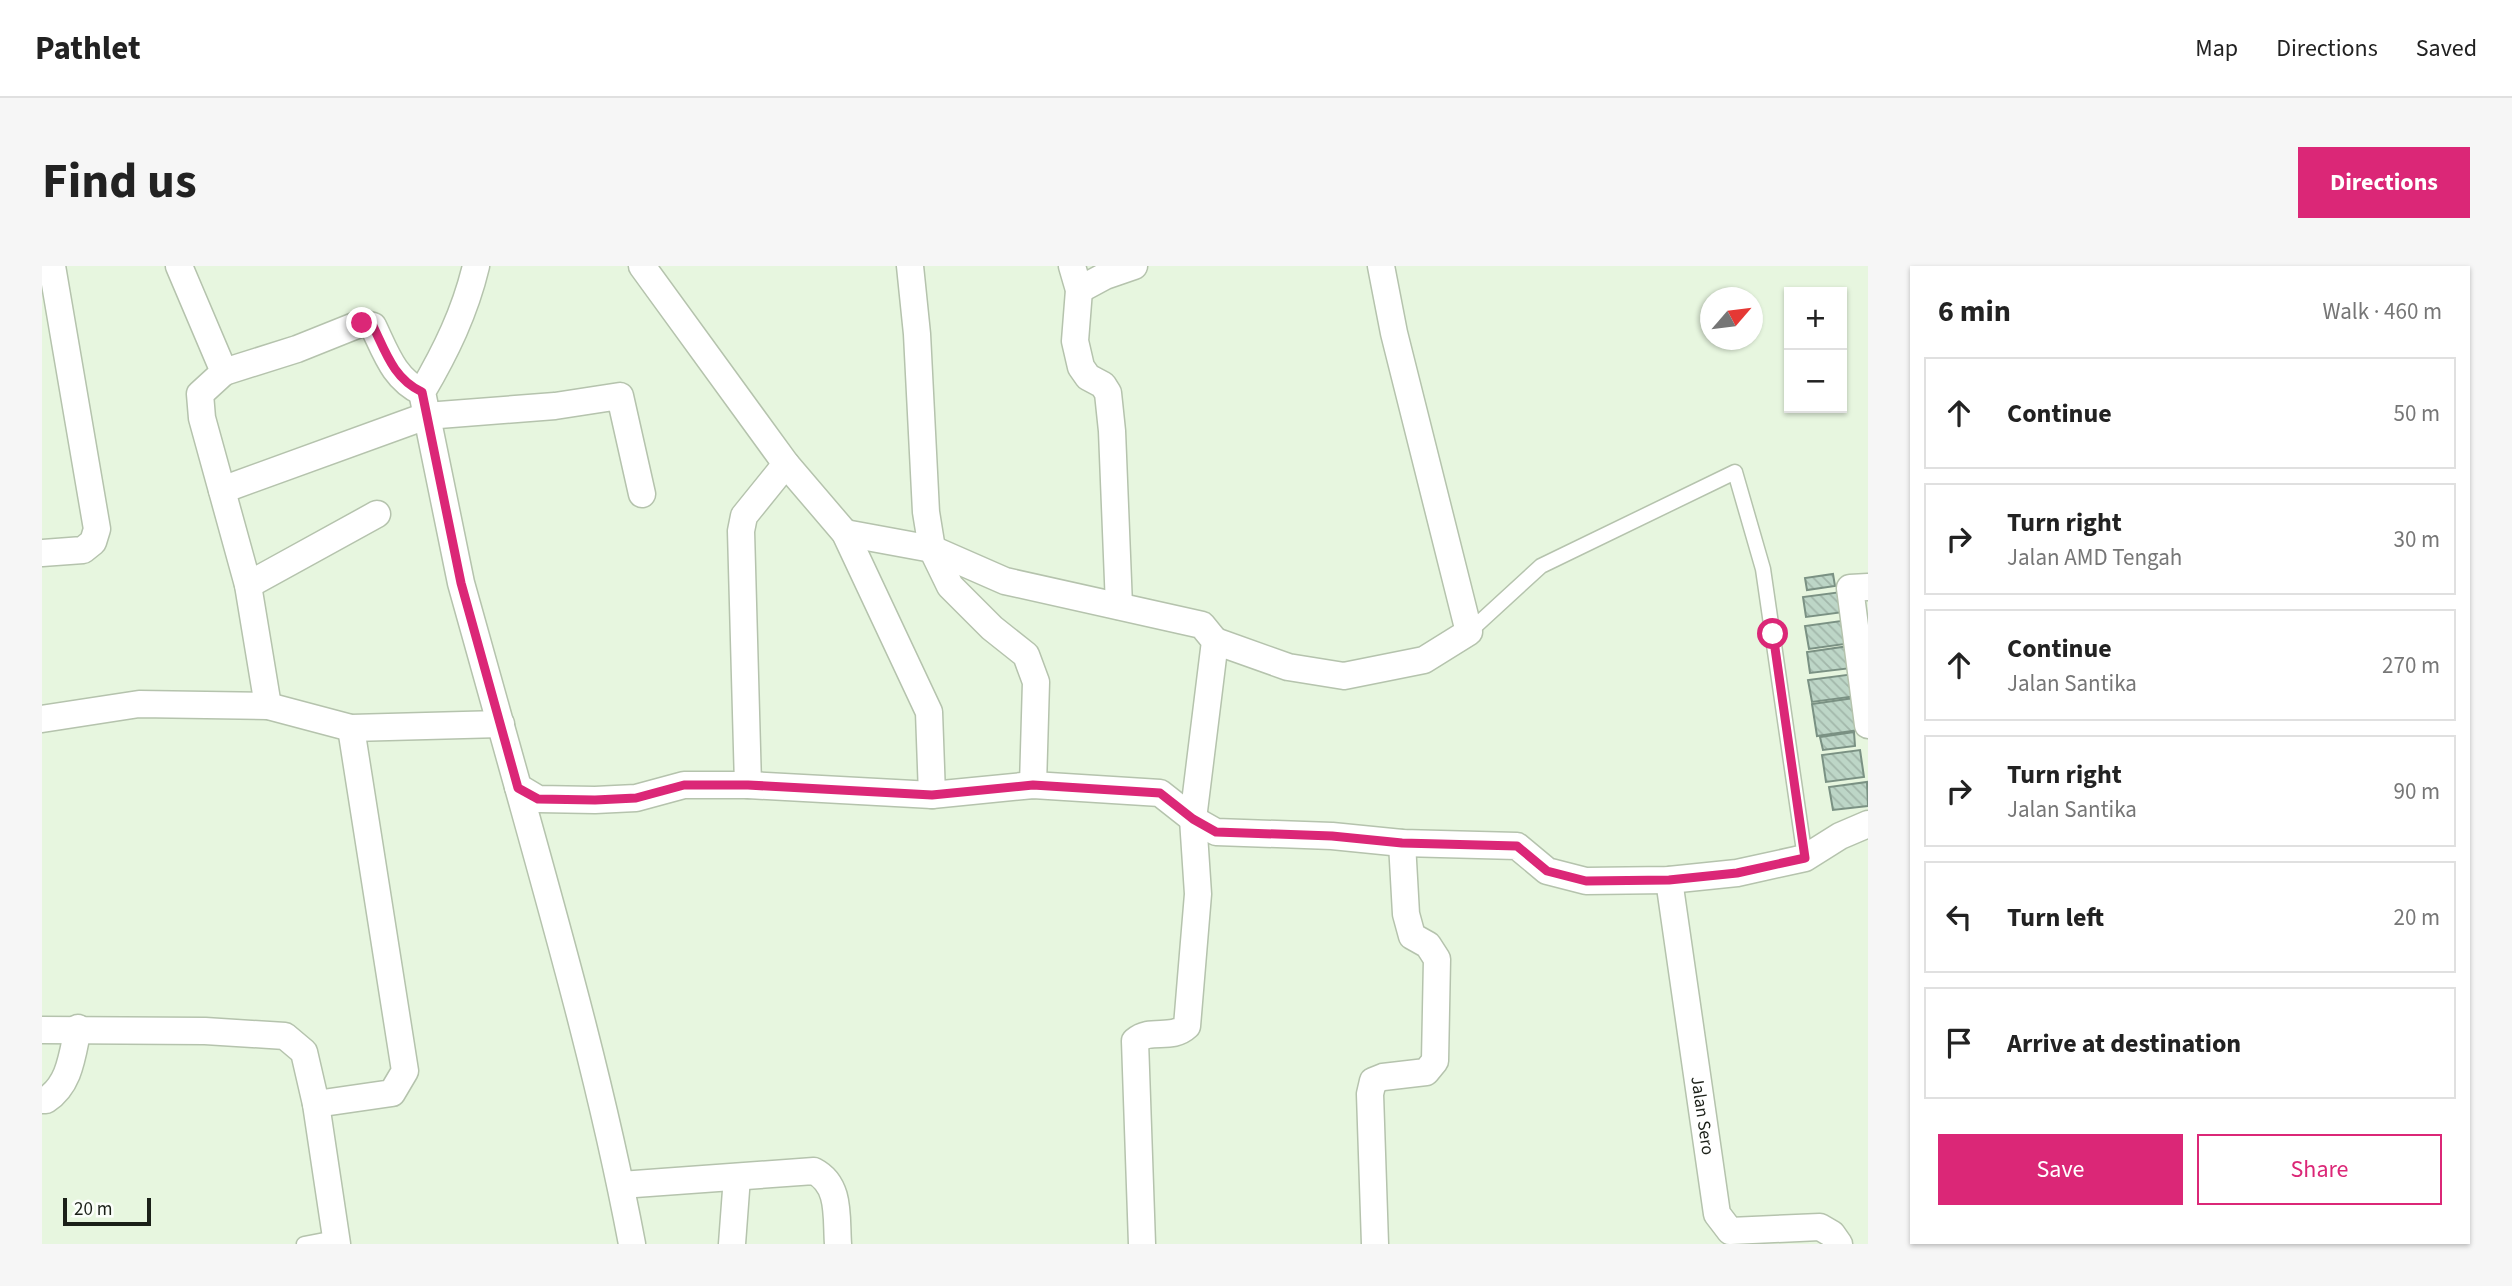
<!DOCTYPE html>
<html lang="en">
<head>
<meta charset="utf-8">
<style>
  :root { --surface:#fff; --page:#f6f6f6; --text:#222; --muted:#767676; --line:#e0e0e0; --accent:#db2777 }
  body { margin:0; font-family:"Source Sans 3",sans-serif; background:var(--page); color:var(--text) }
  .controls { position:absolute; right:21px; top:21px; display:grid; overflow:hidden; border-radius:0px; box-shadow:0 2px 5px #0004 }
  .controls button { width:63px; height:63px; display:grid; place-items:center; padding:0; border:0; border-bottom:2px solid var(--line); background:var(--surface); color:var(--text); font:35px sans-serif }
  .compass { position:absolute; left:1658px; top:21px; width:63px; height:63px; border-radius:50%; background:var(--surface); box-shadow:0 2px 5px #0004; rotate:62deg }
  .scale { position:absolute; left:21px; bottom:18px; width:88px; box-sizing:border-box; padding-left:7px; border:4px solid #1b2018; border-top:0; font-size:19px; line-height:24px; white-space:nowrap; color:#1b2018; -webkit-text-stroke:5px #fbfefa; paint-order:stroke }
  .stop { position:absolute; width:21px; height:21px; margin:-16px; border:5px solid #db2777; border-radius:50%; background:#fff }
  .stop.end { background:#db2777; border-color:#fff; box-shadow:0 2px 7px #0008 }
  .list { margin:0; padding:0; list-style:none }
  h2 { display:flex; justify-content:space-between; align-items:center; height:91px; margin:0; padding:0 28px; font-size:30px }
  h2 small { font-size:23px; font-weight:400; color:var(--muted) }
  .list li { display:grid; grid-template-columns:46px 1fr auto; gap:21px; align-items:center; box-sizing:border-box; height:112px; margin:0 14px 14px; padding:0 14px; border:2px solid var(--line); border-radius:0px }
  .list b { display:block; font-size:26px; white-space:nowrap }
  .list p { margin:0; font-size:23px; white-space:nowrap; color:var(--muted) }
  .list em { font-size:23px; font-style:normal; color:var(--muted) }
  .actions { display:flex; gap:14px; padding:21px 28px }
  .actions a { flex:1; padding:16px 0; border:2px solid var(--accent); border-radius:0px; text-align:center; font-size:24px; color:var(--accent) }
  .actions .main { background:var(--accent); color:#fff }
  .icon { flex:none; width:38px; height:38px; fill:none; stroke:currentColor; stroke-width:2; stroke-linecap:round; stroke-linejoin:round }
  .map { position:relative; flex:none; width:1826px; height:978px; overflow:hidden; border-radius:0px }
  header { display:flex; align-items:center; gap:42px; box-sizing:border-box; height:98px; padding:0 35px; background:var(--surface); border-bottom:2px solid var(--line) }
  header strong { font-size:33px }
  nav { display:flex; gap:38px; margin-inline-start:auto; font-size:24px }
  .intro { display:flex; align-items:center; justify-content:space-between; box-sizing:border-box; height:168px; padding:0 42px }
  h1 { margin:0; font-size:49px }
  .button { padding:18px 32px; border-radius:0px; background:var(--accent); color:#fff; font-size:24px; font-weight:700 }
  main { display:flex; gap:42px; padding:0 42px }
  aside { flex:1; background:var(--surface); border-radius:0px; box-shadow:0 2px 5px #0004 }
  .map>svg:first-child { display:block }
  .building { fill:url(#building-back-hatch); stroke:#7a9183; stroke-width:2 }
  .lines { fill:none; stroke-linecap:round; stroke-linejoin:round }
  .service-casing { stroke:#b5c3ad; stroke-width:17 }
  .minor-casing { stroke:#b5c3ad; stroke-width:29 }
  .service { stroke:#fff; stroke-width:14 }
  .minor { stroke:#fff; stroke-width:26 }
  .route { stroke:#db2777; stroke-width:9 }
  .labels { text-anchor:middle; stroke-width:5; stroke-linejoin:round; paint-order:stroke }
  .street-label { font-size:18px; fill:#1b2018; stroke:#fbfefa }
</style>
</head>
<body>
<header>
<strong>Pathlet</strong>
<nav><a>Map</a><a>Directions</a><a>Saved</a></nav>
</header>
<div class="intro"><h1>Find us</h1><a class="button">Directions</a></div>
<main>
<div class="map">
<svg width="1826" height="978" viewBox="0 0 1826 978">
  <defs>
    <pattern id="building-back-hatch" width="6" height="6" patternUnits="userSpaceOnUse" patternTransform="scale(1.75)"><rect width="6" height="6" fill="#bdd6c7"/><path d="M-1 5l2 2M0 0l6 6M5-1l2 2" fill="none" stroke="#a2b7aa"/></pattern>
  </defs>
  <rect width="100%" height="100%" fill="#e7f6df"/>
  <g class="building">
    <path d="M1791,308l2,12 -28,4 -2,-12z"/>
    <path d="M1799,326l3,20 -38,5 -3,-20z"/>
    <path d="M1806,354l4,23 -43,6 -4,-23z"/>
    <path d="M1807,380l3,22 -42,5 -3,-21z"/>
    <path d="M1812,408l3,22 -45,6 -4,-22z"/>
    <path d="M1812,432l5,32 -42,6 -5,-32z"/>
    <path d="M1812,466l1,14 -32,4 -3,-13z"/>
    <path d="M1818,484l4,27 -38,5 -4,-27z"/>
    <path d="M1825,516l1,24 -35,4 -4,-23z"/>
  </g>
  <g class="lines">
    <defs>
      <g id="service">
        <path d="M1427,366l72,-66 194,-94 28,97 42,289"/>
        <path d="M262,978l31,-6"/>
      </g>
      <g id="minor">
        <path d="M137,0l45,106 -24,22 2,24 46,167 20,121"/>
        <path d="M434,0c-11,46 -30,85 -54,126l39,191 57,204 20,12 57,1 41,-2 48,-13h64l184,10 101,-10 127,8 33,26 23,13 116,4 70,7 115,3 30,25 39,10 83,-1 68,-7 68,-15 35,-22 28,-12"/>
        <path d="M600,0l144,198 59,69 84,179 3,83"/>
        <path d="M868,0l7,68 9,178 6,37 18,37 42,42 34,27 10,27 -3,103"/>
        <path d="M1030,0l7,24 -4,51 6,26 7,10 15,8 5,8 4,38 7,175"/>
        <path d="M1037,24l26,-14 29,-10"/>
        <path d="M182,106l73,-23 65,-26 11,3c13,27 21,53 49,66"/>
        <path d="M180,224l204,-74 129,-10 65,-10 22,98"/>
        <path d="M803,267l87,16 73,32 197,44 13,16 -22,178 5,75 -11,132c-16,15 -36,1 -52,15l7,203"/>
        <path d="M0,287l41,-3 10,-8 4,-13 -45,-263"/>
        <path d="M206,319l129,-71"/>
        <path d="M1826,321l-18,1 18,137"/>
        <path d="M1173,375l73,26 56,9 80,-16 45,-28 -75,-299 -13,-67"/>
        <path d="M0,453l97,-15 129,2 83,22 150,-4"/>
        <path d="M706,519l-7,-254 3,-15 42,-52"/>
        <path d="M476,521c42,151 85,303 114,457"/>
        <path id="s1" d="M1627,614l48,334 13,17 90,-4 12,7 7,10"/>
        <path d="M0,764l163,1 80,5 19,16 12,52 21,140"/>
        <path d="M0,834h4c24,-16 26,-44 32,-72"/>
        <path d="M274,838l76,-11 13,-22 -54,-343"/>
        <path d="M579,919l193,-14c27,14 22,46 24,73"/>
        <path d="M690,978l5,-67"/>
        <path d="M1333,978l-5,-150 3,-13 10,-4 43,-5 9,-11 2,-102 -9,-14 -16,-9 -6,-22 -4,-71"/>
      </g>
    </defs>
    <use href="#service" class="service-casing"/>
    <use href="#minor" class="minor-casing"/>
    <use href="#service" class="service"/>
    <use href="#minor" class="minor"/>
  </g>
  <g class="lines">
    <path class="route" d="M320,57l11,3c13,27 21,53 49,66l39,191 57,205 20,11 57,1 41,-2 48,-13h64l184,10 101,-10 127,8 33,26 23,13 116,4 70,7 115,3 30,25 39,10 83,-1 68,-7 68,-15 -32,-224"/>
  </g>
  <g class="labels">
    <g class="street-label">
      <text dy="6" stroke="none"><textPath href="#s1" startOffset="238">Jalan Sero</textPath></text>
    </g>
  </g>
</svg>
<div class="controls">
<button>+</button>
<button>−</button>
</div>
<svg class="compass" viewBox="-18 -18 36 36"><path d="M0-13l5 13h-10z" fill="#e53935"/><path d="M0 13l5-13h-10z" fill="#767676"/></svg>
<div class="scale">20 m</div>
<div class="stop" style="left:1731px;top:368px"></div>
<div class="stop end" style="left:320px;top:57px"></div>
</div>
<aside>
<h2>6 min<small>Walk · 460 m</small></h2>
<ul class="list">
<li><svg class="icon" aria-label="ahead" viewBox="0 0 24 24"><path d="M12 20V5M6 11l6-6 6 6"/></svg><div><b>Continue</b></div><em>50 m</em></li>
<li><svg class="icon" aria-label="right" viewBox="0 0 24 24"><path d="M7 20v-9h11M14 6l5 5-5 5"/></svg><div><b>Turn right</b><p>Jalan AMD Tengah</p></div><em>30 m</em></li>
<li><svg class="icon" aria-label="ahead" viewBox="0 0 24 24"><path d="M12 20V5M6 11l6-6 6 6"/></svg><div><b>Continue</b><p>Jalan Santika</p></div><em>270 m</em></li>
<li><svg class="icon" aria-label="right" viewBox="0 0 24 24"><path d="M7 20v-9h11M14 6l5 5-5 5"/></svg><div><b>Turn right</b><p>Jalan Santika</p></div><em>90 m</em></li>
<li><svg class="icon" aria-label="left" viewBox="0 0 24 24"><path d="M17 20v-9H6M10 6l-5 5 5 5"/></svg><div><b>Turn left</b></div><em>20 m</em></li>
<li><svg class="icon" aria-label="arrive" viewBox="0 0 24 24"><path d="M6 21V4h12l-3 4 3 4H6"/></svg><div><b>Arrive at destination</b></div></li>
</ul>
<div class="actions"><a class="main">Save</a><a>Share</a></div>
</aside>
</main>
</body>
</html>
